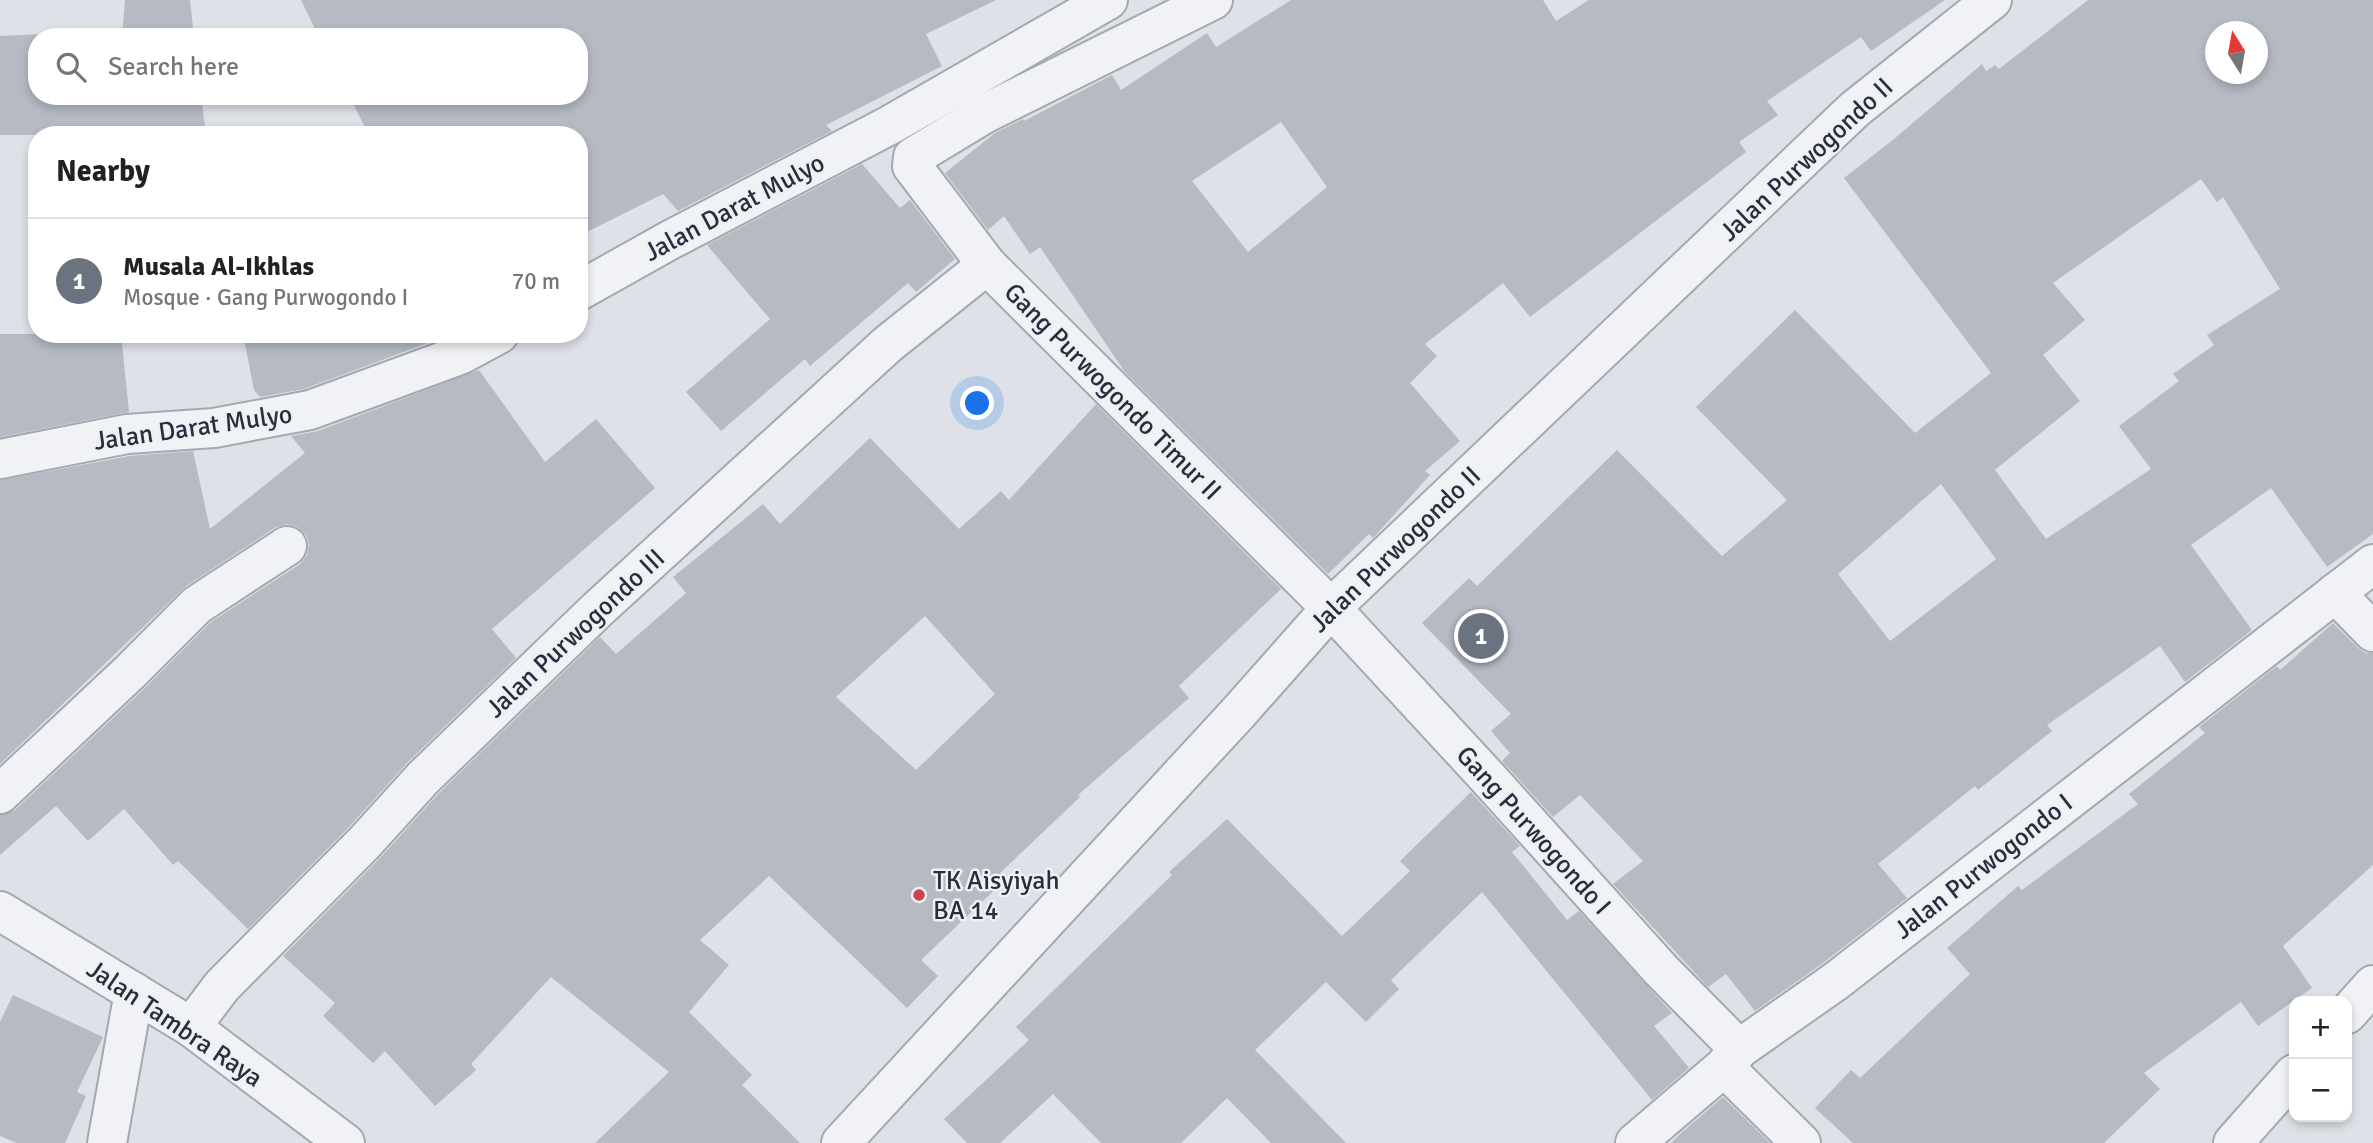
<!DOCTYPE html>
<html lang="en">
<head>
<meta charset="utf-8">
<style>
  :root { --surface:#fff; --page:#f2f2f2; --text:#222; --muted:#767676; --line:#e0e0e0; --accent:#c84654 }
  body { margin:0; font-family:Signika,sans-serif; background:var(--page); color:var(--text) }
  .controls { position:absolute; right:21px; bottom:21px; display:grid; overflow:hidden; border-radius:14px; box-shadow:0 4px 10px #0003 }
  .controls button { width:63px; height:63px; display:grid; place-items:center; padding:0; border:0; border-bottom:2px solid var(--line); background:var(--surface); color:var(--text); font:35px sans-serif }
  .compass { position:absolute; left:2205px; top:21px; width:63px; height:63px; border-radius:50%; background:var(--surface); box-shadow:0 4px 10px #0003; rotate:349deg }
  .you { position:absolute; left:978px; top:404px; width:24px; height:24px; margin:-18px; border:5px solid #fff; border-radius:50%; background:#1a73e8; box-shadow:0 0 0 10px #1a73e833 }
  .badge { display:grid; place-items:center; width:46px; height:46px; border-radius:50%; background:var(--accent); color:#fff; font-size:23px; font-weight:700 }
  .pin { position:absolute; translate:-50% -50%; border:4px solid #fff; box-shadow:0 2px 7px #0006 }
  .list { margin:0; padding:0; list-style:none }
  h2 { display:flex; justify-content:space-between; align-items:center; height:91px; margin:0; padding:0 28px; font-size:30px }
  h2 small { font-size:23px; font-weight:400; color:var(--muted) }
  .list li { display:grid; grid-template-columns:46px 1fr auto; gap:21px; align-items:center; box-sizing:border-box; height:126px; padding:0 28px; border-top:2px solid var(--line) }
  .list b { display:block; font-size:26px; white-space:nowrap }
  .list p { margin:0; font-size:23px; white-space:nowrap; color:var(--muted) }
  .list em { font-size:23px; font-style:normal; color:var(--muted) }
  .icon { flex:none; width:38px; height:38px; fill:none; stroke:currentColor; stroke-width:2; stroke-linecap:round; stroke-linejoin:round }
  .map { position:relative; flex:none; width:2373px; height:1143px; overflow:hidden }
  .search { position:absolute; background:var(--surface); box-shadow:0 4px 10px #0003; left:28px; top:28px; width:560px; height:77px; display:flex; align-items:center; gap:18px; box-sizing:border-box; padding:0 24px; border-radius:28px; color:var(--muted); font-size:26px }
  .panel { position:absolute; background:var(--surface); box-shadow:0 4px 10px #0003; left:28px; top:126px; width:560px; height:217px; border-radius:28px }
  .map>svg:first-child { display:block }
  .building { fill:#b5bac3; fill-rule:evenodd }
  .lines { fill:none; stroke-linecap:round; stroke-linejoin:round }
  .minor-casing { stroke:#a4a8b1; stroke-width:42 }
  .minor { stroke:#f0f2f5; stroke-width:38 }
  .poi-dot { fill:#c84654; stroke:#edf0f4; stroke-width:2.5 }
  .labels { text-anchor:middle; stroke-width:5; stroke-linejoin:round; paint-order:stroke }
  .street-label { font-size:26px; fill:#282e3d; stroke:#edf0f4 }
  .poi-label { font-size:26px; fill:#282e3d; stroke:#edf0f4; text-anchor:start }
</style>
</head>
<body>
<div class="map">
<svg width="2373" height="1143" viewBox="0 0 2373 1143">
  <rect width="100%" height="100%" fill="#dee1e7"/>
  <g class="building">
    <path d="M125,0h65l4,37h-72z"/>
    <path d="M301,0h695l-70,34 16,32 -116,59 6,6 -154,80 -15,-17 -84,42v-101h-210l-20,-39h230v-59h-260z"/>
    <path d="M1291,0h252l13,21 33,-21h356l-74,51 -10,-14 -94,64 11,14 -39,27 7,10 -216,165 -27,-34 -78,61 12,12 -27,27 50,58 -35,30 5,4 -55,61 -2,2 -4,-4 -41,40 -203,-202 -85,-125 -10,7 -26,-38 -16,14 -43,-57 50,-40 28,-14 1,2 88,-46 9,15 86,-57 9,14zM1281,122l46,65 -79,65 -56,-71z"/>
    <path d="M2088,0h285v534l-46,33 -56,-79 -80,57 61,85 -67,52 -25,-36 -113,79 5,6 -74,59 -3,-4 -97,78 29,34 -84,65 -68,48 -29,-37 -18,13 -95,-103 30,-23 -63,-66 -27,22 -51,-56 8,-8 -19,-22 20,-17 -89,-91 47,-45 8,8 140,-136 105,106 65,-56 -91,-93 99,-97 120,123 76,-60 -147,-195 50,-39 88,-75 4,7 9,-6 4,4zM2216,32h42v42h-42zM2201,179l16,23 6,-5 57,92 -73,46 7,10 -41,29 6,7 -60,45 32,43 -105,70 -51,-69 85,-69 -37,-46 42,-35 -32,-37zM1941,484l55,75 -106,82 -52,-67z"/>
    <path d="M44,34v3h-7v59h164l5,39h-206v-99z"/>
    <path d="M862,164l38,44 10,-8 45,59 -39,33 -8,-9 -98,83 -5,-7 -84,72 -35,-39 84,-73 -63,-74z"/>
    <path d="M0,334h121l8,78 -129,25z"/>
    <path d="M243,334h209l-148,55 -44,8 -6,-7z"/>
    <path d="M479,370l66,92 51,-43 59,69 -163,141 24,29 -108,104 -59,65 -101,102 -70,-68 -5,4 -49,-56 -36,32 -32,-35 -56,49v-40l15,-5 130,-122 66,-66 89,-58 7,-9 2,-10 -3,-10 -9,-8 -11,-3 -10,3 -91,60 -185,177v-284l130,-24 63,-5 17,78 95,-76 -14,-17 27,-5z"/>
    <path d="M1096,404l185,185 -102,97 10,12 -111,97 2,2 -80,76 6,6 -85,81 17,16 -31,32 -138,-132 -69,64 29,25 -40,47 63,63 -10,10 58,58h-205l74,-71 -118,-95 -80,87 5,6 -41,36 -50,-55 -12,12 -50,-47 12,-13 -52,-47 98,-99 58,-64 161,-156 16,17 70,-61 -13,-16 90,-73 17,20 90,-86 89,91 42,-38 8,9zM925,616l70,78 -79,76 -80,-73z"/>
    <path d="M2333,623l25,25 8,5h7v212l-90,81 29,42 -54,38 -17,-24 -97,71 16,16 -56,54h-251l-38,-35 36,-38 9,8 110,-104 -23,-26 71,-62 4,4 116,-86 -9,-10 76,-61 -6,-6 78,-61 3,4z"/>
    <path d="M1471,792l49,54 -8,6 55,68 12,-9 93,102 -18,13 35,42 -37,32 -170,-208 -91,88 8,9 -33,33 -40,-40 -71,68 91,93h-75l-44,-45 -46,45h-80l-48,-49 -53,49h-33l-23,-24 85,-79 -13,-13 156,-152 -3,-3 58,-53 115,117 68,-65 -10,-10z"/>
    <path d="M13,995l90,42 -26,55 9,4 -21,47h-48l-17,-7v-114z"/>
    <path d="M1723,1097l47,46h-99l9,-9z"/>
  </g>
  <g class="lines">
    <defs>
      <g id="minor">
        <path d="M1213,0l-229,114 -71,43 -1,9 75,99 344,343 158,171 172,191 78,79"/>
        <path d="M579,291l91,-51 220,-115 218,-125"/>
        <path d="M0,459l127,-25 87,-6 96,-18 150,-55 39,-21"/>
        <path d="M2335,593l38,39"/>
        <path d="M0,794l130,-122 67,-67 90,-59"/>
        <path d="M0,911l191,116 154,116"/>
        <path d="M2347,1014l26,-29"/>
        <path d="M191,1027l31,-41 143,-144 58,-64 175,-169 290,-265 99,-79"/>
        <path d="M1724,1067l77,76"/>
        <path d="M107,1143l27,-151"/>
        <path d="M841,1143l398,-431 92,-104 524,-499 137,-109"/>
        <path d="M1635,1143l89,-76 15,-18 97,-68 537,-417"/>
        <path d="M2233,1143l61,-69"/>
      </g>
    </defs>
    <use href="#minor" class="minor-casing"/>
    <use href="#minor" class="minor"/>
  </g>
  <circle class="poi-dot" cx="919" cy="895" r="7"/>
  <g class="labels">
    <g class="street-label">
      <text transform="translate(1806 159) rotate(-43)" y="9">Jalan Purwogondo II</text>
      <text transform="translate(734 207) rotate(-28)" y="9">Jalan Darat Mulyo</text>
      <text transform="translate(1113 391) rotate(45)" y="9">Gang Purwogondo Timur II</text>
      <text transform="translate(193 427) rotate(-8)" y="9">Jalan Darat Mulyo</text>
      <text transform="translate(1395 549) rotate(-44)" y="9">Jalan Purwogondo II</text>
      <text transform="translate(575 633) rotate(-43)" y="9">Jalan Purwogondo III</text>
      <text transform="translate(1534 830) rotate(48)" y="9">Gang Purwogondo I</text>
      <text transform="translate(1983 866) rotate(-38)" y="9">Jalan Purwogondo I</text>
      <text transform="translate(175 1023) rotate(34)" y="9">Jalan Tambra Raya</text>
    </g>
    <g class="poi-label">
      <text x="933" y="889">TK Aisyiyah<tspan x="933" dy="30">BA 14</tspan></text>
    </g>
  </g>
</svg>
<div class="controls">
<button>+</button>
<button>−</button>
</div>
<svg class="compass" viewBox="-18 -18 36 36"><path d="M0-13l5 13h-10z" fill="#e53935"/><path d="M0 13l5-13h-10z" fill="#767676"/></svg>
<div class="you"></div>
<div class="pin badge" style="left:1481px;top:636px;background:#6b7280">1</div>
<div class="search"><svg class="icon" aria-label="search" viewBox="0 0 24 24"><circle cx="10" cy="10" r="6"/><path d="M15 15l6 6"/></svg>Search here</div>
<section class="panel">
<h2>Nearby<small></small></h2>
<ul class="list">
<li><span class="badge" style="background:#6b7280">1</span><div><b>Musala Al-Ikhlas</b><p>Mosque · Gang Purwogondo I</p></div><em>70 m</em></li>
</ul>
</section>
</div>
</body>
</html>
